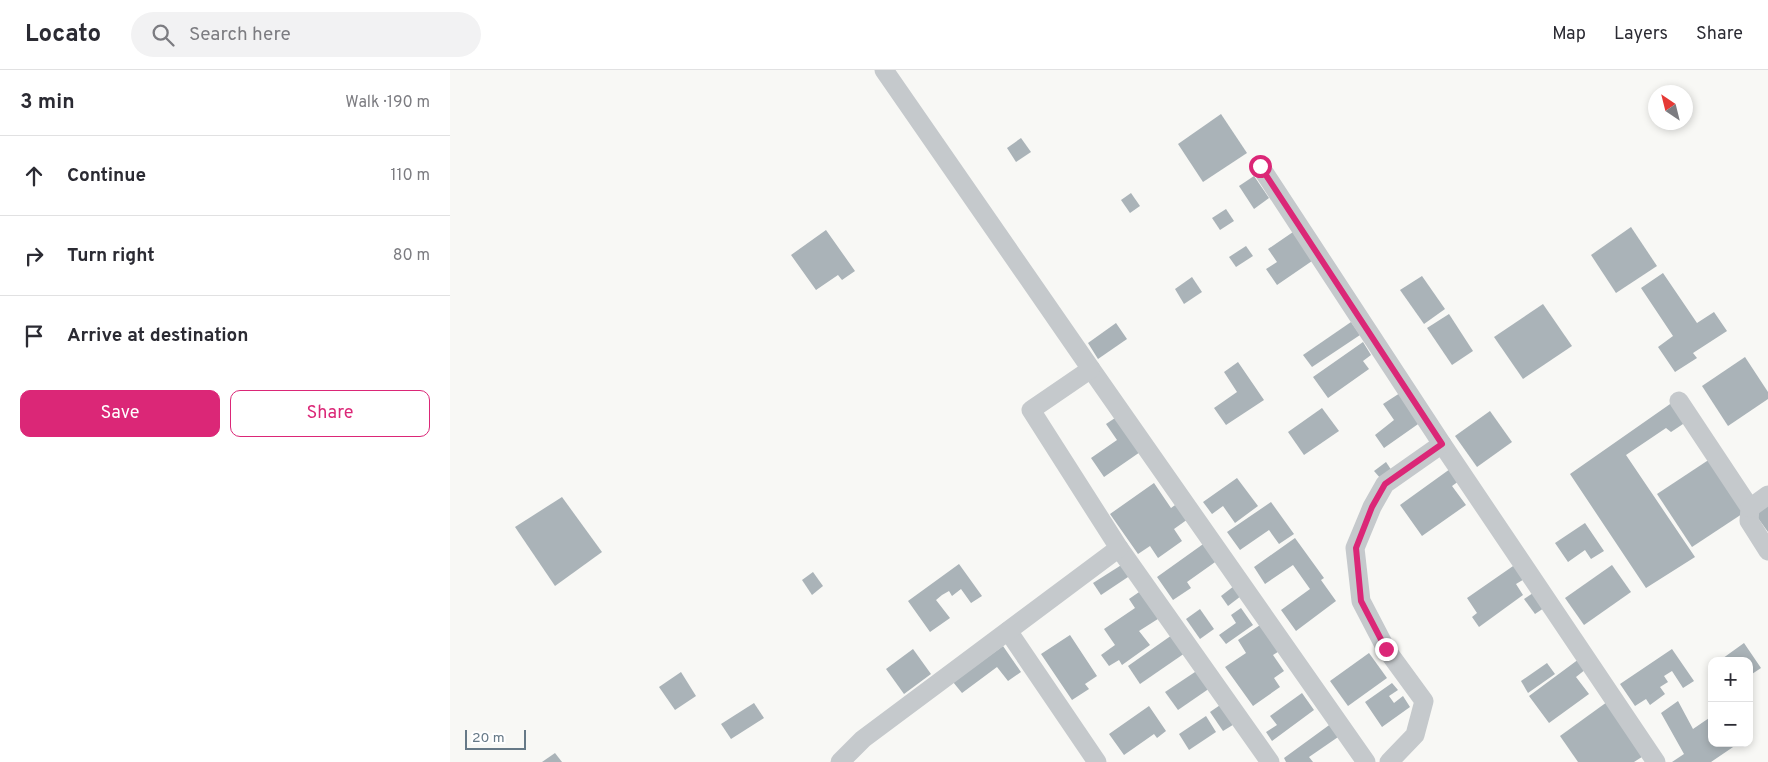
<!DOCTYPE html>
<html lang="en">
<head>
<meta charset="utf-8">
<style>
  :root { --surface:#fff; --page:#f2f2f3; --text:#2b2b33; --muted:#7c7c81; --line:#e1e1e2; --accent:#db2777 }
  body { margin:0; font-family:Overpass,sans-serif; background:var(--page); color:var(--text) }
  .controls { position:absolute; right:15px; bottom:15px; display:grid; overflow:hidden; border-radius:10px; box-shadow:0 2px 8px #0003 }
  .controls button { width:45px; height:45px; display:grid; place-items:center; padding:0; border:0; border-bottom:1px solid var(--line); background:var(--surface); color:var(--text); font:25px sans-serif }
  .compass { position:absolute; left:1198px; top:15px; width:45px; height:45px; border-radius:50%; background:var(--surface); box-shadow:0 2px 8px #0003; rotate:325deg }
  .scale { position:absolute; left:15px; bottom:12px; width:61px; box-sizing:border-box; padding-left:5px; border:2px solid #667987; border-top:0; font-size:14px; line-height:18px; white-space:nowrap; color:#667987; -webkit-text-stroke:4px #fff; paint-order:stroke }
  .stop { position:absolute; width:15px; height:15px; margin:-11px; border:4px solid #db2777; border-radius:50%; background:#fff }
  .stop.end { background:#db2777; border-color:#fff; box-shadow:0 1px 5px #0008 }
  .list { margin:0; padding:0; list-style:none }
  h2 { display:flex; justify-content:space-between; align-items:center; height:65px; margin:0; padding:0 20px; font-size:21px }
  h2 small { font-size:16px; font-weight:400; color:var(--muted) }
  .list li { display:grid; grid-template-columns:32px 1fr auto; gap:15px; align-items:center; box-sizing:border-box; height:80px; padding:0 20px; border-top:1px solid var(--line) }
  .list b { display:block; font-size:19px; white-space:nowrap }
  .list em { font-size:16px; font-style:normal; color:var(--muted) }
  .actions { display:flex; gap:10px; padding:15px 20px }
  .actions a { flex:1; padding:11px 0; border:1px solid var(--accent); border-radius:10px; text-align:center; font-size:18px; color:var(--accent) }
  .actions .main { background:var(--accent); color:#fff }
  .icon { flex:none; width:28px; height:28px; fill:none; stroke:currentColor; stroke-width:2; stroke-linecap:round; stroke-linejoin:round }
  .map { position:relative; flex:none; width:1318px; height:692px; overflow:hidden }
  header { display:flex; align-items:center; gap:30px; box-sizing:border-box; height:70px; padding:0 25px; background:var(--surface); border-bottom:1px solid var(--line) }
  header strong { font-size:24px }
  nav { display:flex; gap:28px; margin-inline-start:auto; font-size:18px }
  .search { width:350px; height:45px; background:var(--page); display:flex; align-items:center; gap:12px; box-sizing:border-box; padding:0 18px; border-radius:28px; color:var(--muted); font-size:19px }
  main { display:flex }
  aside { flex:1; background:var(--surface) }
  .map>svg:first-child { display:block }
  .building { fill:#aab3b8 }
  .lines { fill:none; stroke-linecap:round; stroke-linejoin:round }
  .minor { stroke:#c5c9cc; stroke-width:19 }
  .route { stroke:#db2777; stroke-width:6 }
</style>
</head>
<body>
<header>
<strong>Locato</strong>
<div class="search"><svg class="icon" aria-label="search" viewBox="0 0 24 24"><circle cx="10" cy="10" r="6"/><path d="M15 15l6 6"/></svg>Search here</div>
<nav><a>Map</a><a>Layers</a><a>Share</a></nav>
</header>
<main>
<aside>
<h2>3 min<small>Walk · 190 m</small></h2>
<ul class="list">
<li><svg class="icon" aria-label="ahead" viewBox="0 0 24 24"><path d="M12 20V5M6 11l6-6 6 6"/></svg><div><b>Continue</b></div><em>110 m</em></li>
<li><svg class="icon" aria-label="right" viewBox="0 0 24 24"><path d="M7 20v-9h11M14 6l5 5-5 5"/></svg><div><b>Turn right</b></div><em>80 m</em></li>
<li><svg class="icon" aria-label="arrive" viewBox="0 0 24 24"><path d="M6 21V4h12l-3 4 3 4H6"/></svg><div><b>Arrive at destination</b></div></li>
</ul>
<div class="actions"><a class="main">Save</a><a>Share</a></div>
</aside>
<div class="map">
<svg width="1318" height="692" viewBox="0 0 1318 692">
  <rect width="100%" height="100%" fill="#f8f8f5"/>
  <g class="building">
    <path d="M771,44l26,39 -44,29 -25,-38z"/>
    <path d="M571,68l10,14 -15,10 -9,-14z"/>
    <path d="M804,106l15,22 -15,11 -15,-23z"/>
    <path d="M681,123l9,13 -10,7 -9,-13z"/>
    <path d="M776,139l8,12 -14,9 -8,-12z"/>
    <path d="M1181,157l26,39 -41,27 -25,-38z"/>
    <path d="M376,160l29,41 -13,9 -4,-5 -22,15 -25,-35z"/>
    <path d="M843,162l19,29 -35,24 -11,-16 11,-7 -9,-13z"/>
    <path d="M796,176l7,10 -17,11 -7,-10z"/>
    <path d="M1213,203l34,50 17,-11 13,19 -34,22 4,5 -22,14 -17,-25 15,-11 -32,-48z"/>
    <path d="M972,206l23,33 -21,15 -24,-34z"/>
    <path d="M742,207l10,15 -18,12 -9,-15z"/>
    <path d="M1093,234l29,42 -49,33 -29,-42z"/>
    <path d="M999,244l24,37 -21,14 -25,-37z"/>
    <path d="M901,252l9,13 -48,32 -9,-12z"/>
    <path d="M666,253l11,16 -29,20 -10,-16z"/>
    <path d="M913,272l8,13 -8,6 6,8 -41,29 -15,-21z"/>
    <path d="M1295,287l23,35v7l-40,27 -26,-40z"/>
    <path d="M788,292l26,38 -38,25 -12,-17 23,-16 -13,-20z"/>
    <path d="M950,323l21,29 -37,26 -9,-13 19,-15 -11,-16z"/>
    <path d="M1223,332l13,20 -15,10 -5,-4 -40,27 69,102 -49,31 -76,-114z"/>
    <path d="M872,338l17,23 -35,24 -16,-23z"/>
    <path d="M1040,341l22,31 -35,25 -22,-31z"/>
    <path d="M668,346l25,34 -39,27 -13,-19 26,-18 -11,-16z"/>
    <path d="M1260,389l35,53 -53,35 -35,-53z"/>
    <path d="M936,392l6,9 -11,8 -7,-8z"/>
    <path d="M1000,399l9,12 -7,5 14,19 -44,31 -22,-31z"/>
    <path d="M787,408l21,28 -23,17 -12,-17 -11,8 -9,-12z"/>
    <path d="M704,413l17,25 7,-5 10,16 -14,10 8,12 -24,17 -8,-12 -12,8 -28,-40z"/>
    <path d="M112,427l40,55 -47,34 -40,-59z"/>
    <path d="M821,432l23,32 -15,10 -10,-14 -29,20 -13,-18z"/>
    <path d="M1318,435v27l-13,-18z"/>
    <path d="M1135,453l19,28 -13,8 -6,-9 -17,12 -13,-19z"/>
    <path d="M845,468l29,40 -3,2 15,21 -40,30 -15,-21 29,-21 -17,-24 -28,19 -11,-17z"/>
    <path d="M756,472l12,18 -31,22 4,6 -18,12 -16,-23z"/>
    <path d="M509,494l23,32 -11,7 -10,-14 -9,7 -3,-5 -7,4 -6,5 14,18 -20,14 -22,-31z"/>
    <path d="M673,494l8,11 -30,20 -8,-12z"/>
    <path d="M1066,494l10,14 -10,6 7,11 -44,32 -7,-10 5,-4 -10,-15z"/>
    <path d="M1162,495l19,27 -47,33 -19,-27z"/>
    <path d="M363,502l10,14 -11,9 -10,-15z"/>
    <path d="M784,516l7,10 -13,10 -7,-10z"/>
    <path d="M692,520l19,27 -22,14 11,14 -28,20 -3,-5 -10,6 -8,-11 14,-10 -11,-16 31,-21 -6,-9z"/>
    <path d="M1083,523l11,15 -9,6 -11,-15z"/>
    <path d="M791,538l12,17 -27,19 -7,-9 17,-12 -5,-8z"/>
    <path d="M750,539l14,20 -14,10 -14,-20z"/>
    <path d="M813,553l18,27 -8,5 11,16 -10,7 6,9 -27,19 -28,-39 21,-14 -8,-13z"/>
    <path d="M620,565l27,41 -12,8 4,5 -17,11 -31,-46z"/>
    <path d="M722,565l13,18 -45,31 -12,-18z"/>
    <path d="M1294,573l17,25 -12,8v-15h-30z"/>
    <path d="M553,576l18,26 -13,9 -11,-14 -35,26 -9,-11z"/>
    <path d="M463,579l18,25 -27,20 -18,-25z"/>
    <path d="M1222,579l22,32 -11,7 -11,-17 -8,5 4,6 -8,5 5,7 -15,11 -4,-6 -11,7 -15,-22z"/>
    <path d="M919,583l18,25 -39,28 -18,-25z"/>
    <path d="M1129,589l7,10 -10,8 13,17 -40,29 -20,-27z"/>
    <path d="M1097,593l8,11 -27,19 -7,-12z"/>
    <path d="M748,600l12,18 -32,22 -13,-18z"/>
    <path d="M231,602l15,24 -21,14 -16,-23z"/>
    <path d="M942,613l6,7 -9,6 5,7 9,-7 7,11 -28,20 -17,-25z"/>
    <path d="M852,623l12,17 -42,31 -6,-9 11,-7 -7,-9z"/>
    <path d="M1228,631l15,28 19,-13v27h27l-28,19h-39l12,-8 -23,-41z"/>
    <path d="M1157,632l38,53 -11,7h-56l-18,-26z"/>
    <path d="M304,633l10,15 -33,21 -10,-15z"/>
    <path d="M773,633l13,20 -13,8 -13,-19z"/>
    <path d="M699,636l17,25 -9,7 -3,-4 -30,21 -15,-21z"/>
    <path d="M756,646l10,16 -27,18 -10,-16z"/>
    <path d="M882,653l9,12 -32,22 4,5h-27l-2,-4z"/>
    <path d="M105,683l7,9h-20z"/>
  </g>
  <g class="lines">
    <g class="minor">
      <path d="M810,96l182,278 214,318"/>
      <path d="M641,299l275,393"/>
      <path d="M1229,331l71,107 -1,13 19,30"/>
      <path d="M1300,438l18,-13"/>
      <path d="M669,478l151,214"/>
      <path d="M558,561l89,131"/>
      <path d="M390,692l23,-23 256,-191 -88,-138 60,-41 -207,-299"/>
      <path d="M939,692l26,-27 9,-34 -38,-52 -25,-48 -6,-53 17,-41 13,-23 57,-40"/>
    </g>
  </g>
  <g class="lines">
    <path class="route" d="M810,96l182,278 -57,40 -13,23 -16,41 5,53 25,48"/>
  </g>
</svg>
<div class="controls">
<button>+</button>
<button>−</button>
</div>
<svg class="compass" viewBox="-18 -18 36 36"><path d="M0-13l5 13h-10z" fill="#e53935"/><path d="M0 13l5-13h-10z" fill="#7c7c81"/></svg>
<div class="scale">20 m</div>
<div class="stop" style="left:810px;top:96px"></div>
<div class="stop end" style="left:936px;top:579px"></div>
</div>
</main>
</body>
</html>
